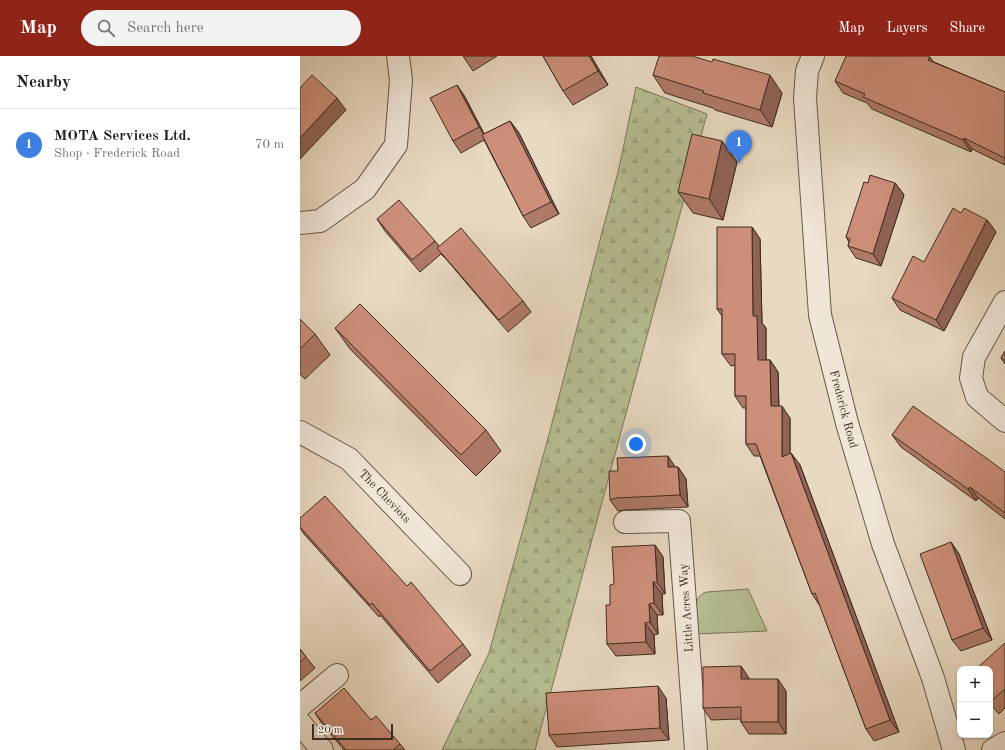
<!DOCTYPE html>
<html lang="en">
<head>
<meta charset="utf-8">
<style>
  :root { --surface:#fff; --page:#f2f2f2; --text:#202124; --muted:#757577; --line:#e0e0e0; --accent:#8f2418 }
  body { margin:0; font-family:"Old Standard TT",serif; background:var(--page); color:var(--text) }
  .controls { position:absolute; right:12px; bottom:12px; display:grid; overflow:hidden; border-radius:8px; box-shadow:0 1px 3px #0004 }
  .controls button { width:36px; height:36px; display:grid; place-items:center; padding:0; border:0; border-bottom:1px solid var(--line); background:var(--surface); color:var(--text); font:20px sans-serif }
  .scale { position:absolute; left:12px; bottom:10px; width:81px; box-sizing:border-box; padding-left:4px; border:2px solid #3c2c21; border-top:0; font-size:11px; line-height:14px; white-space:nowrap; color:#3c2c21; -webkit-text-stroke:3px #f0e6d7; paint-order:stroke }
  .you { position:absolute; left:336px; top:388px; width:14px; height:14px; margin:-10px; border:3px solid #fff; border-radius:50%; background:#1a73e8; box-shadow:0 0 0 6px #1a73e833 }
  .badge { display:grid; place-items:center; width:26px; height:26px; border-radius:50%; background:var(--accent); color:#fff; font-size:13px; font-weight:700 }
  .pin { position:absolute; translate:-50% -33px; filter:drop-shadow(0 1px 2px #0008) }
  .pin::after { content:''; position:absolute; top:21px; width:14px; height:12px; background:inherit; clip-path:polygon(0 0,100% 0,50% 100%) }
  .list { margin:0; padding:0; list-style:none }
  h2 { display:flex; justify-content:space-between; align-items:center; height:52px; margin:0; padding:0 16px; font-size:17px }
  h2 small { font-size:13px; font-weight:400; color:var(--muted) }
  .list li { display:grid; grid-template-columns:26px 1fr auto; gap:12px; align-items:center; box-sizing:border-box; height:72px; padding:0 16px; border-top:1px solid var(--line) }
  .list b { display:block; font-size:15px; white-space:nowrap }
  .list p { margin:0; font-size:13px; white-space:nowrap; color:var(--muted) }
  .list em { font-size:13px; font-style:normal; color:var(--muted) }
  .icon { flex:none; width:22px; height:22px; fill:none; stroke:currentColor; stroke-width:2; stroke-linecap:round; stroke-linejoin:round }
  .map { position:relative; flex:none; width:705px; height:694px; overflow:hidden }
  header { display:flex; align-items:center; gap:24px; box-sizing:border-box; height:56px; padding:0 20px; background:var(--accent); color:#fff }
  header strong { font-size:19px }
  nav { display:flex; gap:22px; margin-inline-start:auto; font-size:14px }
  .search { width:280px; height:36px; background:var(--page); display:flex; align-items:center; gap:10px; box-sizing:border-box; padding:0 14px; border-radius:22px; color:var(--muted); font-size:15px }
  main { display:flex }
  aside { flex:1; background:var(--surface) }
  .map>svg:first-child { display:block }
  .grass { fill:#b6bf93; stroke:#79765a }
  .forest { fill:url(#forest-firs); stroke:#79765a }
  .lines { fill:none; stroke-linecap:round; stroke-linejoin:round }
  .street-casing { stroke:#675749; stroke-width:24 }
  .street { stroke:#f0e6d7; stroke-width:22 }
  .wall { fill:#b07a69; stroke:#3c2c21 }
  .shaded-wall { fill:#906355; stroke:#3c2c21 }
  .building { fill:#cd8e7a; stroke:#3c2c21 }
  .labels { text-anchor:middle; stroke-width:3; stroke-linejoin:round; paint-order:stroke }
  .street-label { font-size:12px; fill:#3c2c21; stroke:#f0e6d7 }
</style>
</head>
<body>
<header>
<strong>Map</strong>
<div class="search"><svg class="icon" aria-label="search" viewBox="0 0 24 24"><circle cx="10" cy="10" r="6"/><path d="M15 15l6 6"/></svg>Search here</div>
<nav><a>Map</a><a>Layers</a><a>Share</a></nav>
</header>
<main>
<aside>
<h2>Nearby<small></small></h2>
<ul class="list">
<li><span class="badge" style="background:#3f7fe0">1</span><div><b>MOTA Services Ltd.</b><p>Shop · Frederick Road</p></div><em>70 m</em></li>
</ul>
</aside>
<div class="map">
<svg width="705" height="694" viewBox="0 0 705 694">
  <defs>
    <pattern id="forest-firs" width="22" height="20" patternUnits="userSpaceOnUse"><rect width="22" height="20" fill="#b6bf93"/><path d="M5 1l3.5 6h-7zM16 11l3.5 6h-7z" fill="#9da47e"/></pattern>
  </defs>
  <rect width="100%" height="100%" fill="#e8d9c1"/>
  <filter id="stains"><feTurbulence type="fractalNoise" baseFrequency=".005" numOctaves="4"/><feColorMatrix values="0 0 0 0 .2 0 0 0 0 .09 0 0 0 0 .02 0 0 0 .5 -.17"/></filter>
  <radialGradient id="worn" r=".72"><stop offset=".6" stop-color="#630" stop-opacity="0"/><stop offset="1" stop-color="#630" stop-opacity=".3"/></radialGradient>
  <path class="grass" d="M448,533l19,42 -71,3c0,-13 -6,-38 11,-42z"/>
  <path class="forest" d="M336,31l71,27 -172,636h-93l47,-97 58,-211 72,-274z"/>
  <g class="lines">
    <defs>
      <g id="street">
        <path d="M513,0l-6,15 -2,27 15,217 27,108 36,121 50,134 21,72"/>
        <path d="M0,167l20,-2 45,-32 31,-44 5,-65 -3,-24"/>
        <path d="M705,246l-31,55 -3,21 6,19 28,24"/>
        <path d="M0,376l49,27 111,115"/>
        <path d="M325,466l54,-1 17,229"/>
        <path d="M0,650l37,-31"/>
        <path d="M0,667l22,27"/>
        <path d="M693,694l12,-7"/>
      </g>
    </defs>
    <use href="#street" class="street-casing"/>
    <use href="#street" class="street"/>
  </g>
  <g class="wall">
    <path d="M163,0h34l-24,15z"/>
    <path d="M243,0h48l17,29 -35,20 -10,-14z"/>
    <path d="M634,6l71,30v73l-33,-16 -1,3 -99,-43 -5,-6 -24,-10 -8,-12z"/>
    <path d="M353,19l129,18 -10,34 -57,-17 -2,-2 -48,-15z"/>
    <path d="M157,29l8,12 19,37 26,-13 9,12 40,81 -28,14 -8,-12 -39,-76 -23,13 -8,-12z"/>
    <path d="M422,85l15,21 -14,58 -30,-7 -15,-21z"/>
    <path d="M568,127h27l9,12 -23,71 -25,-8 -8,-12 1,-4 -3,-5z"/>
    <path d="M77,163l58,22 4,5 84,55 8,11 -23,20 -62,-73 -5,-5 -21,18 -35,-41z"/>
    <path d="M687,164l9,12 -52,99 -44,-21 -8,-12 32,-36z"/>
    <path d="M452,171l8,12 2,84 4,5v32h4l8,12 1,34 11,12v36l1,-1 9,12 99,267 -25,9 -8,-12 -46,-123 -8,-12 -52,-138h-6l-8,-12v-36h-3l-8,-12v-31l-4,1 -9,-12v-38l-5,-7z"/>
    <path d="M0,263l15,15 15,21 -25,24 -5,-5z"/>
    <path d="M35,272l151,102 15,21 -25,25 -126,-127z"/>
    <path d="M705,295v13l-4,-6z"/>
    <path d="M592,379l113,37v47l-27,-21 -2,3 -75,-54z"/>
    <path d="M376,411h2l8,12 2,28 -63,3 -7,1 -8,-11z"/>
    <path d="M0,462l163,126 8,11 -33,28 -58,-68 -1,2 -75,-83 -4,-6z"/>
    <path d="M651,486l8,12 33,86 -31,11 -9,-11z"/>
    <path d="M355,489l8,12 2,37h-3l1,21h-6l1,19 -4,1 1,19 -39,2 -9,-12 3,-39 4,-21z"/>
    <path d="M705,587v65l-6,6 -9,-10v-35z"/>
    <path d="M0,593l6,8 9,11 -15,13z"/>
    <path d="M441,610l8,13 37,12v43h-37l-8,-12v-3l-30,1 -8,-12z"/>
    <path d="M366,642l3,42 -112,7 -8,-12z"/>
    <path d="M15,657l56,7 29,24 5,6h-61l-21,-25z"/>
  </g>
  <g class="shaded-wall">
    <path d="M289,0h2l17,29 -10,-14z"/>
    <path d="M630,1l8,11 -10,-8z"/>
    <path d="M470,19l12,18 -10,34 -12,-17z"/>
    <path d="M157,29l8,12 22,42 -8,-12z"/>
    <path d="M37,42l9,12 -46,49v-21z"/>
    <path d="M210,65l9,12 40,81 -8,-12z"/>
    <path d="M664,82l8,11 -1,3 -8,-12z"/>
    <path d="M422,85l15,21 -14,58 -14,-21z"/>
    <path d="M595,127l9,12 -23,71 -8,-12z"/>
    <path d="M687,164l9,12 -52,99 -8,-11z"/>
    <path d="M452,171l8,12 2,84 4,5v44l-8,-12 -5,-44z"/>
    <path d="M470,304l8,12 1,46 -8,-12z"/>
    <path d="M482,350l8,12v51l-8,-12z"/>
    <path d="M491,397l9,12 99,267 -9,-12z"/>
    <path d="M368,400l8,12 -8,-1z"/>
    <path d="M378,411l8,12 2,28 -8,-12z"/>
    <path d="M670,431l8,11 -2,3 -8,-12z"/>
    <path d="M651,486l8,12 33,86 -9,-12z"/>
    <path d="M355,489l8,12 2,37 -8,-12z"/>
    <path d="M353,526l9,12 1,21 -9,-12z"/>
    <path d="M349,548l8,11 1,19 -8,-12z"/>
    <path d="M345,567l9,12 1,19 -9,-12z"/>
    <path d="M441,610l8,12v13l-8,-12z"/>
    <path d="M478,623l8,12v43l-8,-12z"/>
    <path d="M358,630l8,12 3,42 -9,-12z"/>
  </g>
  <g class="building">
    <path d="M243,0h46l9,15 -35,20z"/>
    <path d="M359,0h33l20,6 1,-3 57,16 -10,35 -57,-17 1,-2 -51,-16z"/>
    <path d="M546,0h82l2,1 -2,3 63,26 14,6v66l-41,-20 -1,2 -100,-43 2,-3 -30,-13z"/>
    <path d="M12,19l25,23 -37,40v-50z"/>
    <path d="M157,29l22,42 -26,14 -23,-43z"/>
    <path d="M210,65l41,81 -28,14 -41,-81z"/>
    <path d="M392,78l30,7 -13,58 -31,-7z"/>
    <path d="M570,119l25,8 -22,71 -25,-8 2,-7 -4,-2 18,-55 4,1z"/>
    <path d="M99,144l36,41 -23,19 -35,-41z"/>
    <path d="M653,152l8,5 3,-5 23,12 -51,100 -44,-22 21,-42 11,6z"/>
    <path d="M417,171h35l1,89h4l1,44h12l1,46h11v51l9,-4 99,267 -24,9 -51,-136 -3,1 -56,-150h-10v-48h-11v-42h-13v-45h-5z"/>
    <path d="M161,172l62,73 -24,19 -62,-72z"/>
    <path d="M60,248l126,126 -25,25 -126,-127z"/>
    <path d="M0,263l15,15 -15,15z"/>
    <path d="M705,295v9l-4,-2z"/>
    <path d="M613,350l76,54 16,12v41l-35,-26 -2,2 -76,-54z"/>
    <path d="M368,400v11h10l2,28 -64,3 -6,2 -1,-29h9l-1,-13z"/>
    <path d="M25,440l82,90 4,-4 52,62 -33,27 -58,-68 -2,2 -70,-78v-9z"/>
    <path d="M651,486l32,86 -31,12 -32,-86z"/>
    <path d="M355,489l2,37h-4l1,21 -5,1 1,18 -5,1 1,19 -39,2 -1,-39h4v-20l4,-1 -2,-37z"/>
    <path d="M705,587v46l-15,13v-33h-14z"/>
    <path d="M0,593l6,8 -6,5z"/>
    <path d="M441,610v13h37v43h-37v-15l-38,1v-41z"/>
    <path d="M358,630l2,42 -111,7 -3,-42z"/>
    <path d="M44,632l27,32 5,-4 24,28 -7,6h-47l-31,-37z"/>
  </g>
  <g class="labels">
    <g class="street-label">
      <text transform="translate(544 353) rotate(75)" y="4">Frederick Road</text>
      <text transform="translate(85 440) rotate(46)" y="4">The Cheviots</text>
      <text transform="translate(386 552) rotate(-94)" y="4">Little Acres Way</text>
    </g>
  </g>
  <rect width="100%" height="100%" filter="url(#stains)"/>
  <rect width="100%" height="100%" fill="url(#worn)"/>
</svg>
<div class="controls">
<button>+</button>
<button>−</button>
</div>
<div class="scale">20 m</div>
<div class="you"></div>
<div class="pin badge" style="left:439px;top:107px;background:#3f7fe0">1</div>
</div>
</main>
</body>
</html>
